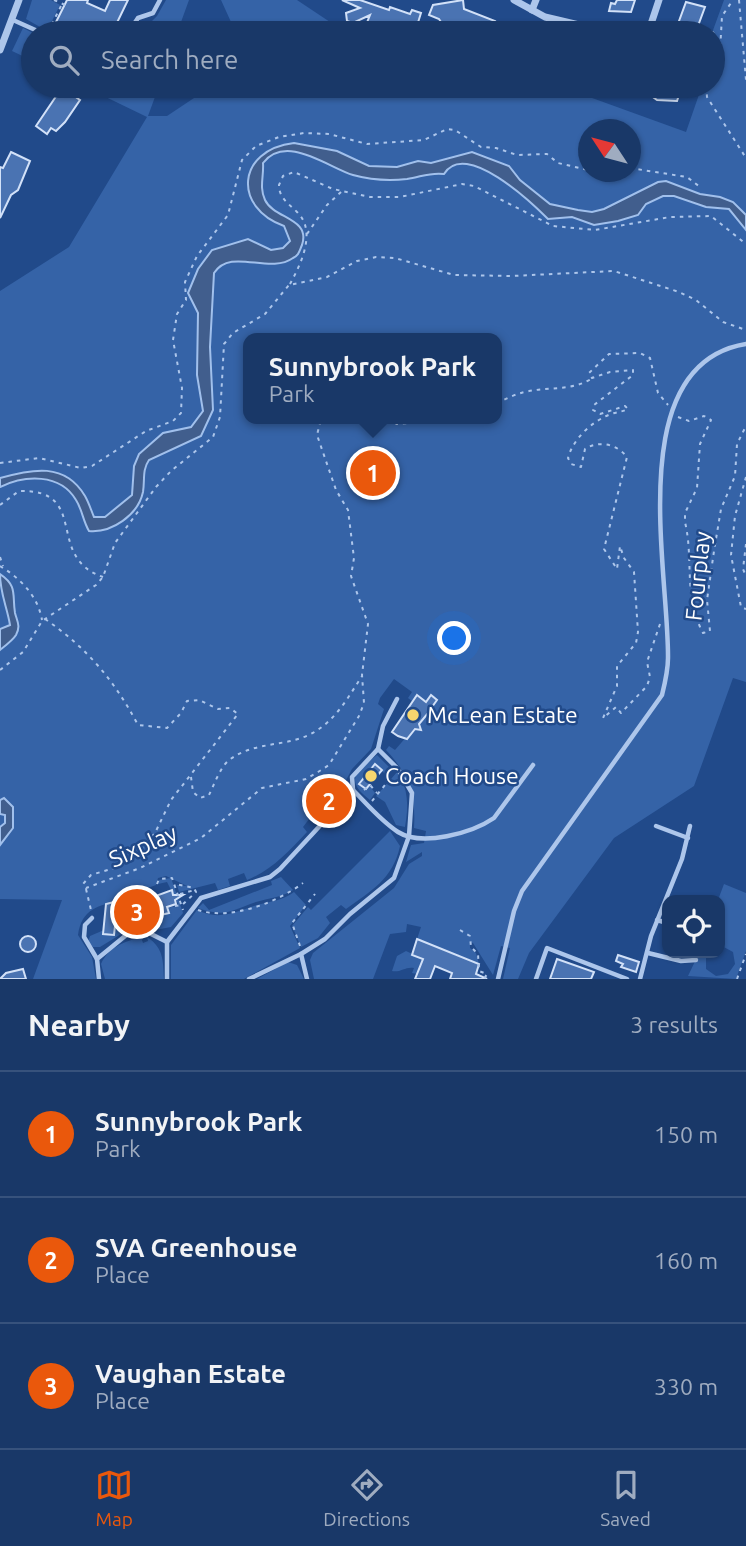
<!DOCTYPE html>
<html lang="en">
<head>
<meta charset="utf-8">
<style>
  :root { --surface:#193868; --page:#264371; --text:#f1f3f6; --muted:#9facc0; --line:#37527c; --accent:#ea580c }
  body { margin:0; font-family:Ubuntu,sans-serif; background:var(--page); color:var(--text) }
  .controls { position:absolute; right:21px; bottom:21px; display:grid; overflow:hidden; border-radius:14px; box-shadow:0 2px 5px #0004 }
  .controls button { width:63px; height:63px; display:grid; place-items:center; padding:0; border:0; border-bottom:2px solid var(--line); background:var(--surface); color:var(--text); font:35px sans-serif }
  .compass { position:absolute; left:578px; top:119px; width:63px; height:63px; border-radius:50%; background:var(--surface); box-shadow:0 2px 5px #0004; rotate:306deg }
  .you { position:absolute; left:455px; top:639px; width:24px; height:24px; margin:-18px; border:5px solid #fff; border-radius:50%; background:#1a73e8; box-shadow:0 0 0 10px #1a73e833 }
  .badge { display:grid; place-items:center; width:46px; height:46px; border-radius:50%; background:var(--accent); color:#fff; font-size:23px; font-weight:700 }
  .pin { position:absolute; translate:-50% -50%; border:4px solid #fff; box-shadow:0 2px 7px #0006 }
  .popup { position:absolute; left:243px; top:333px; width:259px; height:91px; box-sizing:border-box; display:grid; place-content:center; border-radius:14px; background:var(--surface); filter:drop-shadow(0 2px 5px #0005); font-size:23px; white-space:nowrap; color:var(--muted) }
  .popup b { font-size:26px; color:var(--text) }
  .popup::after { content:''; position:absolute; left:50%; top:100%; margin-left:-14px; border:14px solid transparent; border-top-color:var(--surface) }
  .list { margin:0; padding:0; list-style:none }
  h2 { display:flex; justify-content:space-between; align-items:center; height:91px; margin:0; padding:0 28px; font-size:30px }
  h2 small { font-size:23px; font-weight:400; color:var(--muted) }
  .list li { display:grid; grid-template-columns:46px 1fr auto; gap:21px; align-items:center; box-sizing:border-box; height:126px; padding:0 28px; border-top:2px solid var(--line) }
  .list b { display:block; font-size:26px; white-space:nowrap }
  .list p { margin:0; font-size:23px; white-space:nowrap; color:var(--muted) }
  .list em { font-size:23px; font-style:normal; color:var(--muted) }
  .icon { flex:none; width:38px; height:38px; fill:none; stroke:currentColor; stroke-width:2; stroke-linecap:round; stroke-linejoin:round }
  .map { position:relative; flex:none; width:746px; height:979px; overflow:hidden }
  .search { position:absolute; background:var(--surface); box-shadow:0 2px 5px #0004; left:21px; right:21px; top:21px; height:77px; display:flex; align-items:center; gap:18px; box-sizing:border-box; padding:0 24px; border-radius:38px; color:var(--muted); font-size:26px }
  .sheet { height:469px; background:var(--surface) }
  nav { display:flex; justify-content:space-around; align-items:center; box-sizing:border-box; height:98px; border-top:2px solid var(--line); background:var(--surface); font-size:19px; color:var(--muted) }
  nav a { display:grid; justify-items:center; gap:4px }
  nav .on { color:var(--accent) }
  .map>svg:first-child { display:block }
  .green { fill:#3563a7; fill-rule:evenodd }
  .water { fill:#415e8d; stroke:#a1c0ec; stroke-width:2 }
  .building { fill:#4a73b2; stroke:#d2e1f8; stroke-width:2 }
  .lines { fill:none; stroke-linecap:round; stroke-linejoin:round }
  .path { stroke:#adc6eb; stroke-width:2; stroke-dasharray:3.5 5; stroke-linecap:butt }
  .lane { stroke:#adc6eb; stroke-width:4.5 }
  .street { stroke:#adc6eb; stroke-width:7 }
  .poi-dot { fill:#f8d66e; stroke:#214a8a; stroke-width:2.5 }
  .labels { text-anchor:middle; stroke-width:5; stroke-linejoin:round; paint-order:stroke }
  .street-label { font-size:23px; fill:#fff; stroke:#214a8a }
  .poi-label { font-size:23px; fill:#fff; stroke:#214a8a; text-anchor:start }
</style>
</head>
<body>
<div class="map">
<svg width="746" height="979" viewBox="0 0 746 979">
  <rect width="100%" height="100%" fill="#214a8a"/>
  <g class="green">
    <path d="M32,0h19l9,5 -13,26 -21,-12z"/>
    <path d="M166,0h23l-12,33h-32l1,-6 11,-11z"/>
    <path d="M221,0h76l39,26 18,7h-118z"/>
    <path d="M724,0h22v682l-13,-4 -39,108 -80,52 -85,115 -11,26h-15l7,-31 -9,-2 -8,29 -20,-32 -3,-1v6l6,5 3,11 -62,-25 4,-12 -14,-3 -1,8 -16,2 -17,45h-59l-4,-19 3,-7 81,-65 15,-24 13,-8v-4l-16,10 5,-17 13,-2 2,-12 -12,-3c2,-34 -5,-53 -28,-78l3,-4 6,4 37,-43 -1,-12 -5,7 -9,-7 -5,6 -4,-3 4,-6 -18,-13 -14,19 -2,6 6,5 -13,40 -19,20 -8,15 -5,-4 -36,47 4,5c-19,20 -35,38 -60,48l-3,-7 -16,6 2,7 -12,4 -3,-7 -36,9 -2,-7 10,1 -21,-10 -8,2 -2,7 -11,4 -1,5 -8,2 1,6 -13,4 -2,-6c-24,6 -40,8 -44,35l14,22 4,22h-63l29,-79 -62,-1v-608l69,-44 78,-130 -64,-31h76l-11,30h19l45,-30h347l127,46 16,-46h11l-1,-53zM588,130h42v42h-42zM249,338h248v81h-248z"/>
    <path d="M23,28l10,5v28l-21,-10z"/>
    <path d="M377,755l16,16 -5,6 -13,-13 -16,20 6,5 4,-4 6,8 -5,7c-25,-19 -16,-28 7,-45z"/>
    <path d="M398,771c10,19 11,34 7,56l-9,-2 -11,-23 -9,-6z"/>
    <path d="M390,831l10,15c-7,33 -29,45 -54,63l-5,-4 -15,12 4,6 -12,15 -17,9 -9,-21 16,-19 3,3z"/>
    <path d="M281,877l12,13c-13,8 -24,8 -37,12 -24,8 -30,16 -58,6l5,-5 6,7 63,-25 -1,-4z"/>
    <path d="M171,878l12,35 -12,14 -16,3 -11,-9 -1,-4 26,-4 -5,-5 15,-2 -12,-24 -9,2 1,-4z"/>
    <path d="M724,884l22,9v58l-10,28 -48,-3 11,-23h7v16l10,7 12,-2 7,-10 -2,-12 -13,-7 -2,-45z"/>
    <path d="M294,892l12,13 -16,21 10,22 -56,31h-73v-34l26,-35c22,11 39,2 60,-5 14,-4 25,-4 37,-13z"/>
    <path d="M138,919l1,4 -39,24h-7l-5,-5 2,-6 14,-6v4l10,1 1,-12z"/>
    <path d="M141,937l2,6 5,-2 -1,-4c17,11 16,24 17,42h-59l-4,-15c8,-18 24,-22 40,-27z"/>
    <path d="M406,951l17,8 -6,15 -5,-1 2,-5c-8,-2 -14,5 -22,3l5,-15z"/>
    <path d="M288,962l9,3 7,14h-47z"/>
  </g>
  <g class="water">
    <path d="M294,143l43,8 32,15 28,1 21,-6 13,2 41,-11 37,14 11,14 30,24 28,6 14,2 12,-3 54,-27 8,-1 34,13 20,3 13,5 13,13v15l-17,-21 -23,-2 -32,-11h-11l-17,8 -8,11 -20,6 -24,4 -22,-8 -24,2c-16,-16 -83,-80 -104,-45 -14,-2 -23,3 -37,5 -18,2 -36,1 -54,-4 -24,-7 -67,-42 -90,-12 1,13 -4,24 2,37 9,19 46,18 37,45 -3,7 -3,10 -9,13 -24,17 -62,-11 -79,15l-4,74 3,63 -12,26 -52,24c-7,10 -4,20 -6,32 -5,23 -31,41 -54,39 -6,-10 -7,-22 -13,-31 -16,-27 -51,-25 -76,-13v-9c32,-9 65,-16 85,18 4,7 6,14 9,21h11l27,-22 2,-29 5,-12 24,-21 28,-6 12,-16 -6,-36 1,-62 -10,-20 10,-24 14,-19 36,-11 23,11 12,-2 7,-7 -6,-15c-51,-18 -48,-76 10,-83z"/>
    <path d="M0,574c18,12 12,21 15,39 2,8 6,13 1,22 -3,5 -11,11 -16,15v-21l10,-4c-3,-18 -10,-32 -10,-51z"/>
    <path d="M4,798l9,9v21l-13,17v-18l5,-4v-8l-5,-1v-14z"/>
  </g>
  <g class="building">
    <path d="M67,0h21l-1,3 18,8 5,-11h18l-16,33h-42l-16,-7z"/>
    <path d="M342,0h18l29,10 1,-3 20,7 2,-4 9,3 -6,19 -20,-7 -2,8h-9l-18,-8 4,-10 -17,8 -6,-2 -1,-8 14,-5z"/>
    <path d="M463,0l1,9 31,12 -4,12 -19,-2 -7,-5 2,-3 -24,2 -4,-6 -10,-4 4,-10z"/>
    <path d="M617,0h18l-4,12 -22,-1 2,-8 4,1z"/>
    <path d="M686,2l19,5 -7,19 16,7 -39,-1z"/>
    <path d="M71,86l11,3 -5,9 3,2 -15,22 -9,9 -5,-3 -4,6 -11,-8 25,-37 6,3z"/>
    <path d="M654,86h27v3l-4,12 -20,-1 -7,-5z"/>
    <path d="M11,152l19,9 -12,29 -7,5 -11,23v-51l3,1z"/>
    <path d="M417,695l9,7 5,-7 6,5 -5,7 1,7 -5,-1 -9,11 2,6 -6,-1 -8,10 -9,-3 -6,-4z"/>
    <path d="M375,764l7,6 -16,19 -7,-5z"/>
    <path d="M339,780l7,6 -21,26 -5,-5z"/>
    <path d="M172,890l1,5h10l-8,5 1,4 -9,3 2,6 -54,13 -1,9 -11,-1 3,-30 16,-4 2,6 13,-4 -2,-6 9,-2 1,6z"/>
    <circle cx="28" cy="944" r="8"/>
    <path d="M417,939l62,25 -3,10 11,5h-37l2,-6 -17,-7 -5,13h-15l8,-20 -11,-4z"/>
    <path d="M618,955l21,7 -3,10 -15,-5 2,-3 -7,-3z"/>
    <path d="M557,959l37,13 -3,7h-41z"/>
    <path d="M23,969l3,10h-26l6,-6z"/>
  </g>
  <g class="lines">
    <g class="path">
      <path d="M54,0l11,5"/>
      <path d="M739,0l7,80"/>
      <path d="M48,32l14,-28"/>
      <path d="M713,62l7,-11 2,-35 11,-16"/>
      <path d="M706,86l1,11 39,61"/>
      <path d="M630,168l57,9 13,10"/>
      <path d="M307,234l20,-29 14,-13"/>
      <path d="M290,284c11,-20 27,-53 7,-72 -9,-9 -18,-14 -18,-27l4,-9 11,-4 39,17 37,8h30l62,-13 12,2 79,40 42,4 75,-13 41,-1 35,28"/>
      <path d="M497,404c37,-24 66,-8 94,-25"/>
      <path d="M678,417l11,4 15,-5 7,4 -11,24 -3,44 -12,25v9c9,38 -2,73 18,111l7,-2 -3,-31 7,-49 7,-42 14,-33 2,-32 9,-18"/>
      <path d="M387,419l10,5 56,-5"/>
      <path d="M0,463l39,-5 42,10 11,-2 54,-35 27,-10 8,-8 1,-25 -9,-48 4,-26 9,-14 -1,-18 12,-26 31,-41 14,-55 14,-14 23,-9 25,-4 25,1 38,10 57,-4 23,-11 8,1 26,17 15,1 21,7 30,-1 11,9 30,7"/>
      <path d="M746,477l-11,39 -4,39 10,52 5,2"/>
      <path d="M0,505l19,-14c72,-2 25,66 84,86"/>
      <path d="M746,544l-3,25 3,7"/>
      <path d="M0,557l3,9"/>
      <path d="M0,566c20,12 38,30 42,54"/>
      <path d="M45,619c42,29 69,61 93,106l29,3 14,-15 6,-12 12,-1 19,9 12,-1 8,6 -67,86 -16,33 -16,19 -25,16 -23,7 -8,9 3,4 54,-20 61,-30 61,-50 44,-9 12,-7 11,-7 30,-49 5,-13 -2,-28 6,-51 -17,-48 3,-18 -6,-48 -12,-20 -19,-55 4,-16"/>
      <path d="M660,624l-13,38 3,15 -3,9 -26,27 -5,-6 -13,11 14,-32v-20l19,-23 2,-11 -4,-60 -10,-14 -4,-12 -3,23 -13,-20 23,-92c-10,-13 -28,-17 -42,-8l-4,18 -10,-3 -3,-6c5,-19 24,-37 43,-44 6,-2 11,-2 17,-5l-3,-3 -25,8 -7,-4 1,-5 39,-30v-5l-23,2 -18,6 -3,-5 20,-19 31,-1 10,5 8,35 10,12"/>
      <path d="M0,670l23,-18 19,-31 54,-36 7,-8 12,-34 41,-56 15,-16 42,-34 7,-20 4,-73 9,-11 32,-19 24,-29 38,-8 30,-16 19,-4 19,1 59,17 57,1 103,-5 65,21 17,8 27,22 23,8"/>
      <path d="M191,777l2,15 7,6 9,-3c5,-10 11,-27 19,-34 25,-21 62,-13 88,-30 21,-13 33,-35 46,-55"/>
      <path d="M364,790l6,-5 7,8"/>
      <path d="M372,801l21,-26"/>
      <path d="M157,884l2,-5 13,-1 11,32"/>
      <path d="M86,889l5,21"/>
      <path d="M180,894l15,-4"/>
      <path d="M175,906l7,-1 14,-13 -2,-4 -18,-4"/>
      <path d="M198,910c32,11 80,-8 105,-27"/>
      <path d="M460,930l10,6 1,11 7,7 1,17 8,3 -3,5"/>
      <path d="M300,946l-8,-23 23,-29"/>
      <path d="M737,979l9,-25"/>
    </g>
    <g class="lane">
      <path d="M13,20l29,13"/>
      <path d="M128,33l10,-15 15,-5 7,-13"/>
      <path d="M353,790c14,14 28,31 45,42 24,15 74,1 96,-14l39,-53"/>
      <path d="M656,826l32,12"/>
      <path d="M92,918l-7,7 -1,12 13,22"/>
      <path d="M657,920l10,3"/>
      <path d="M648,953l33,8 15,-1"/>
      <path d="M301,954l6,25"/>
      <path d="M99,979l-2,-20 33,-27 11,-3 26,13"/>
      <path d="M167,979v-37l34,-44 69,-21 10,-8 73,-79 -1,-13 26,-28 5,-23 14,-27"/>
      <path d="M249,979l52,-25 24,-15 25,-25 44,-36 15,-42 3,-43 -14,-24 -20,-20"/>
      <path d="M498,979l16,-68 8,-20 140,-196c3,-12 6,-25 6,-37 1,-87 -46,-294 78,-314"/>
      <path d="M536,979l11,-31 80,31"/>
      <path d="M640,979l11,-43 31,-77 8,-33"/>
    </g>
    <g class="street">
      <path d="M514,0l31,17 68,16"/>
      <path d="M532,10l4,-10"/>
      <path d="M648,33l11,-33"/>
      <path d="M0,50l19,-50"/>
    </g>
  </g>
  <g class="poi-dot">
    <circle cx="413" cy="715" r="7"/>
    <circle cx="371" cy="776" r="7"/>
  </g>
  <g class="labels">
    <g class="street-label">
      <text transform="translate(698 576) rotate(-84)" y="8">Fourplay</text>
      <text transform="translate(143 846) rotate(-24)" y="8">Sixplay</text>
    </g>
    <g class="poi-label">
      <text x="427" y="723">McLean Estate</text>
      <text x="385" y="784">Coach House</text>
    </g>
  </g>
</svg>
<div class="controls">
<button><svg class="icon" aria-label="locate" viewBox="0 0 24 24"><circle cx="12" cy="12" r="6"/><path d="M12 2v4M12 18v4M2 12h4M18 12h4"/></svg></button>
</div>
<svg class="compass" viewBox="-18 -18 36 36"><path d="M0-13l5 13h-10z" fill="#e53935"/><path d="M0 13l5-13h-10z" fill="#9facc0"/></svg>
<div class="you"></div>
<div class="pin badge" style="left:373px;top:473px">1</div>
<div class="popup"><b>Sunnybrook Park</b>Park</div>
<div class="pin badge" style="left:329px;top:801px">2</div>
<div class="pin badge" style="left:137px;top:912px">3</div>
<div class="search"><svg class="icon" aria-label="search" viewBox="0 0 24 24"><circle cx="10" cy="10" r="6"/><path d="M15 15l6 6"/></svg>Search here</div>
</div>
<section class="sheet">
<h2>Nearby<small>3 results</small></h2>
<ul class="list">
<li><span class="badge">1</span><div><b>Sunnybrook Park</b><p>Park</p></div><em>150 m</em></li>
<li><span class="badge">2</span><div><b>SVA Greenhouse</b><p>Place</p></div><em>160 m</em></li>
<li><span class="badge">3</span><div><b>Vaughan Estate</b><p>Place</p></div><em>330 m</em></li>
</ul>
</section>
<nav>
<a class="on"><svg class="icon" aria-label="map" viewBox="0 0 24 24"><path d="M3 6l6-2 6 2 6-2v14l-6 2-6-2-6 2zM9 4v14M15 6v14"/></svg>Map</a>
<a><svg class="icon" aria-label="directions" viewBox="0 0 24 24"><path d="M12 3l9 9-9 9-9-9zM9 14v-3h6M13 9l2 2-2 2"/></svg>Directions</a>
<a><svg class="icon" aria-label="saved" viewBox="0 0 24 24"><path d="M7 4h10v16l-5-4-5 4z"/></svg>Saved</a>
</nav>
</body>
</html>
